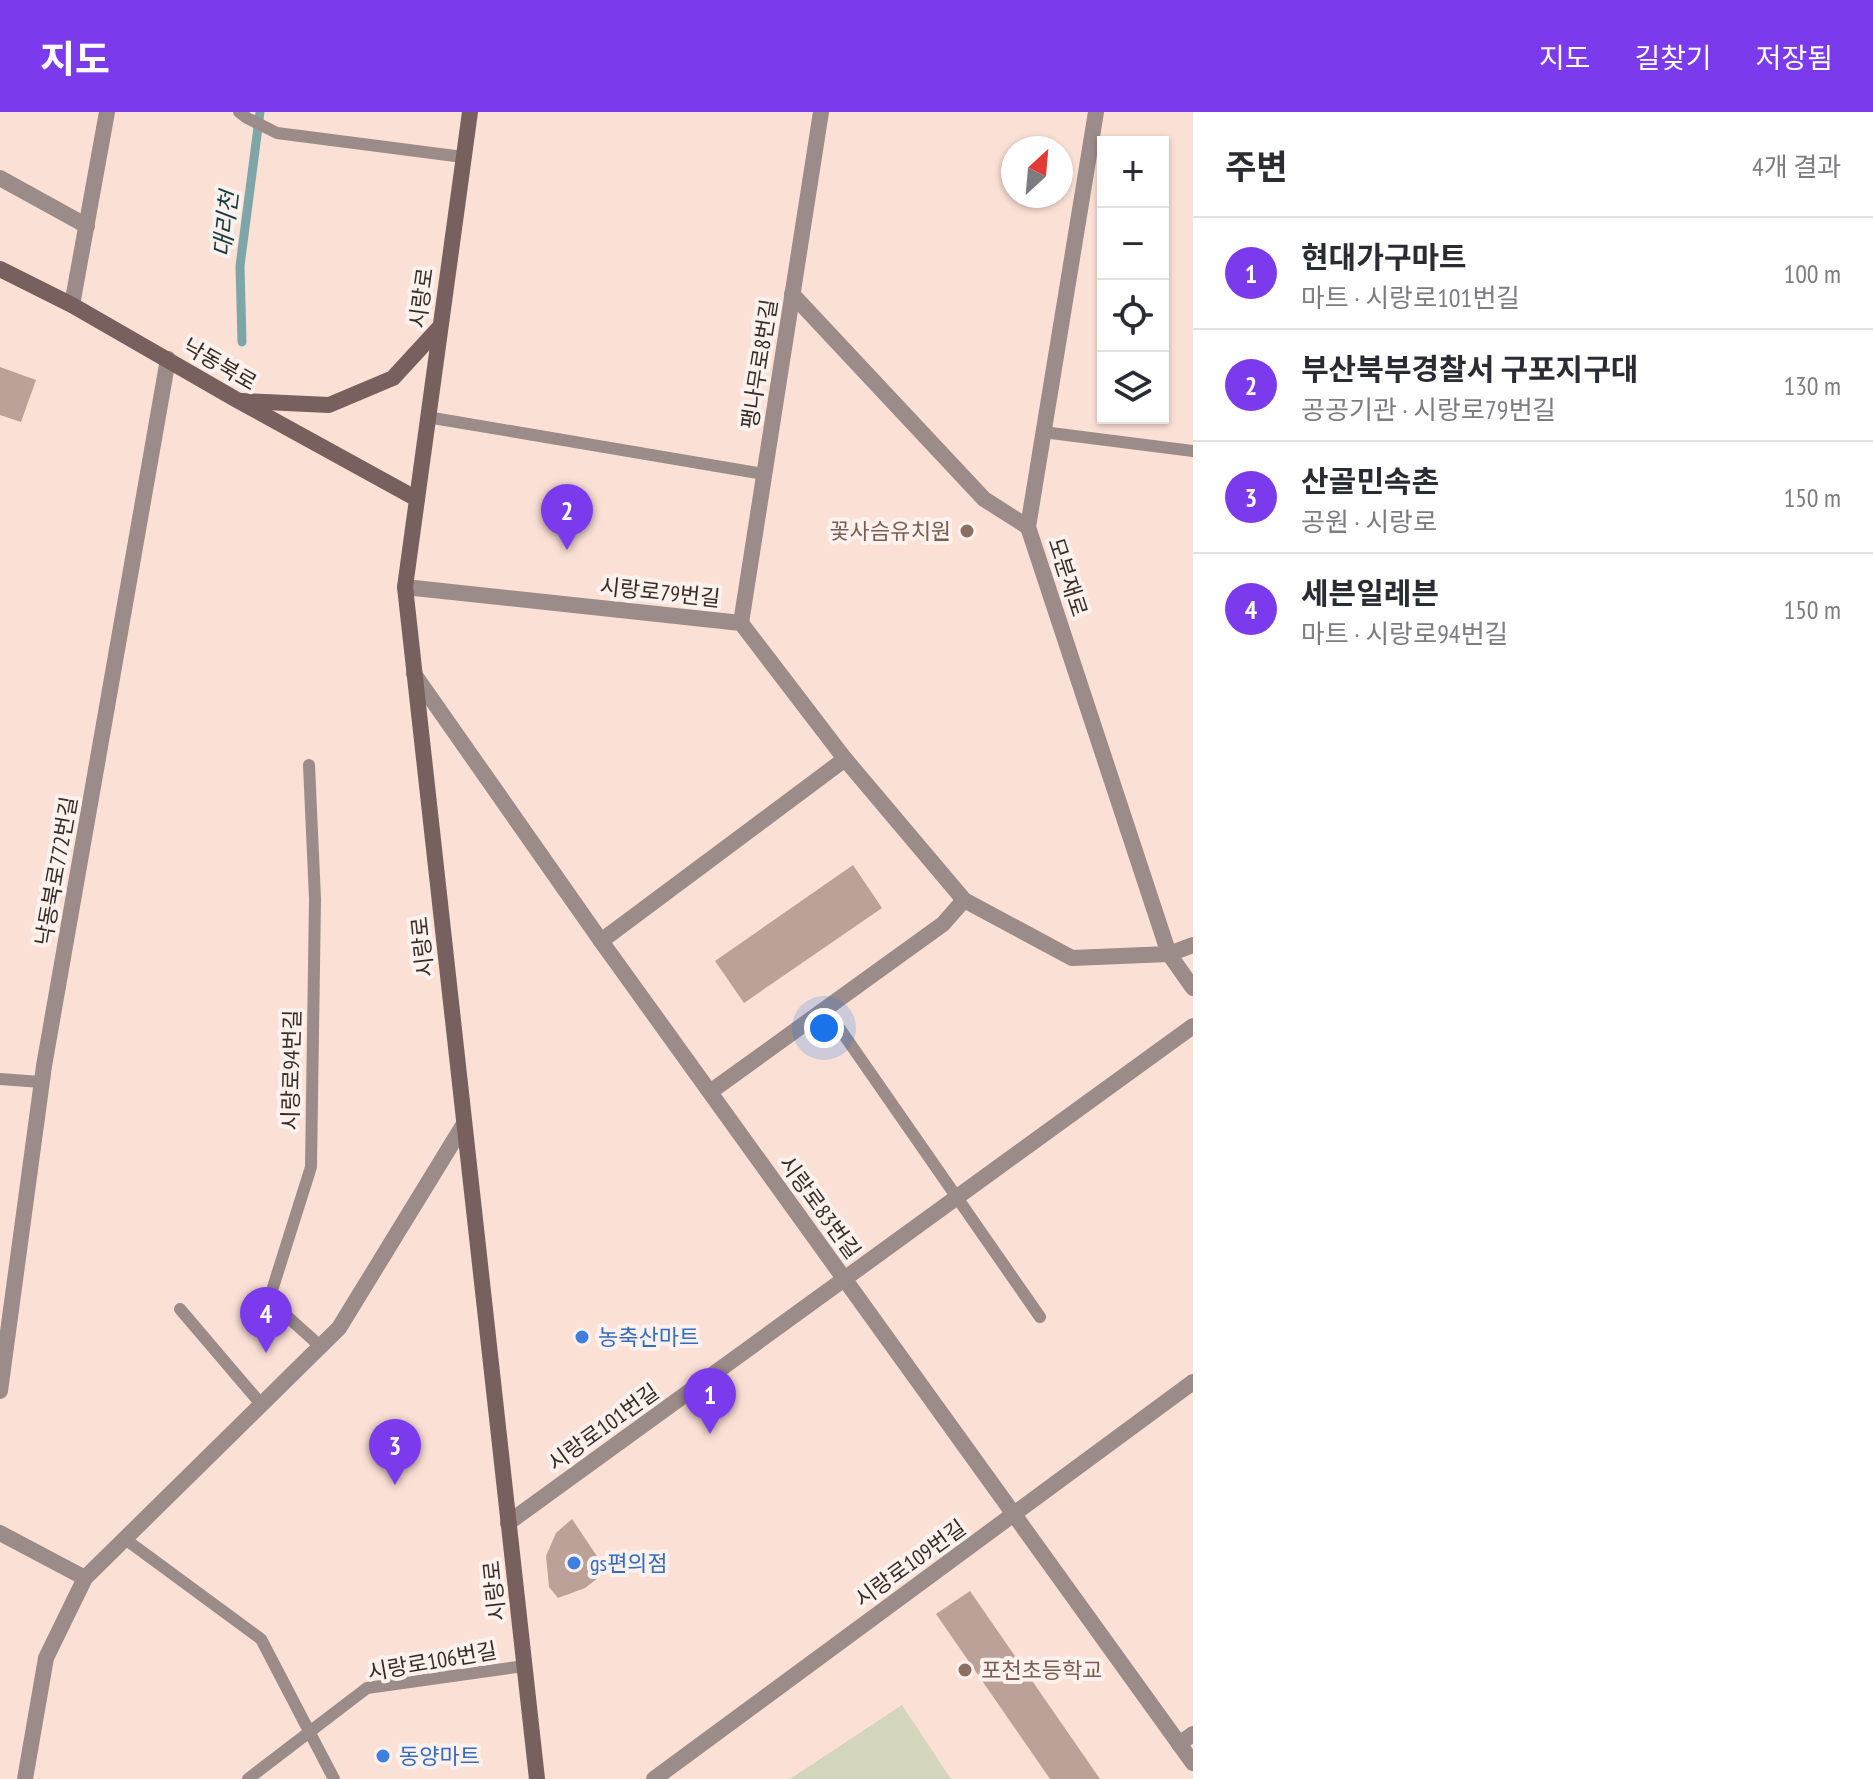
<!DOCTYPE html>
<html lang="ko">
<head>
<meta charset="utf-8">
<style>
  :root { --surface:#fff; --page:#f7f7f7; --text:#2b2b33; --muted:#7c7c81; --line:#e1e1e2; --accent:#7c3aed }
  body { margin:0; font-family:"PT Sans Narrow","Noto Sans KR",sans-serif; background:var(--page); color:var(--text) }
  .controls { position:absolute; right:24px; top:24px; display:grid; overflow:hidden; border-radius:0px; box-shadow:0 2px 6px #0004 }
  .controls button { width:72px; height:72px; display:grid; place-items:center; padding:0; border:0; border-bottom:2px solid var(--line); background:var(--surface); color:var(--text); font:40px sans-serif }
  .compass { position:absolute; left:1001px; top:24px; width:72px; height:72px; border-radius:50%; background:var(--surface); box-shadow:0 2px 6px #0004; rotate:26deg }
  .you { position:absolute; left:824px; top:916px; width:28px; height:28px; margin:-20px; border:6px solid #fff; border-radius:50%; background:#1a73e8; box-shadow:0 0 0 12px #1a73e833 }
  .badge { display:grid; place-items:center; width:52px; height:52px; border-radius:50%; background:var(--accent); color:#fff; font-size:26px; font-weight:700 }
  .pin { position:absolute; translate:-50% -66px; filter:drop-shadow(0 2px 4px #0008) }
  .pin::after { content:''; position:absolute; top:42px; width:28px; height:24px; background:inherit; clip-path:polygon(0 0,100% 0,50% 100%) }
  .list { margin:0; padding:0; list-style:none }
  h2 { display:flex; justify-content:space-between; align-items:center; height:104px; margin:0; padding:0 32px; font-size:34px }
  h2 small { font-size:26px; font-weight:400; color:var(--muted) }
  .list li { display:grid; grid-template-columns:52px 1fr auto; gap:24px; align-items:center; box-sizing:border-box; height:112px; padding:0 32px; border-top:2px solid var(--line) }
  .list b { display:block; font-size:30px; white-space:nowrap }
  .list p { margin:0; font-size:26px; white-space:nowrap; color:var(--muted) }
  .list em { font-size:26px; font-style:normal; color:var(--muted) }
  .icon { flex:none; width:44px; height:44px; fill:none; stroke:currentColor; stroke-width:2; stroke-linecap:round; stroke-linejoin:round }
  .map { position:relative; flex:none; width:1193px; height:1667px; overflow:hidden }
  header { display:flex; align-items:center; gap:48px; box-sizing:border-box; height:112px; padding:0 40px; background:var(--accent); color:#fff }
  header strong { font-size:38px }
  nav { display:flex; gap:44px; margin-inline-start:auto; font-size:28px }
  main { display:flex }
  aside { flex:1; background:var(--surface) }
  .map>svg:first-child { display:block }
  .green { fill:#d3d5bd }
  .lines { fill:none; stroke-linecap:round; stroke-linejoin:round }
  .stream { stroke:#7ea6a9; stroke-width:9 }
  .building { fill:#bba198 }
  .lane { stroke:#9b8b89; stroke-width:12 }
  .street { stroke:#9b8b89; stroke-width:16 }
  .secondary { stroke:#77605d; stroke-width:16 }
  .education-dot { fill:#8d6e63; stroke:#fcf1ed; stroke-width:3 }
  .shop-dot { fill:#3f7fe0; stroke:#fcf1ed; stroke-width:3 }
  .labels { text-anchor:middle; stroke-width:8; stroke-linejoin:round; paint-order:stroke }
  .street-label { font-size:22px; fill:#362c28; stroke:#fcf1ed }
  .education-label { font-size:22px; fill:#785e54; stroke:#fcf1ed; text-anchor:end }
  .shop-label { font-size:22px; fill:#366cbe; stroke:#fcf1ed; text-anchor:start }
  .water-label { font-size:24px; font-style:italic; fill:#143c3f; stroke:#fcf1ed }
</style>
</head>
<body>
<header>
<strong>지도</strong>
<nav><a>지도</a><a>길찾기</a><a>저장됨</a></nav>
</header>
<main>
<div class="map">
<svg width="1193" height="1667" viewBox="0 0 1193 1667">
  <rect width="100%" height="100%" fill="#fbe0d6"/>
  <path class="green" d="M902,1593l49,74h-161z"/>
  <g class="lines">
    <path class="stream" d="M242,230l-2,-76 20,-154"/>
  </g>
  <g class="building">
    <path d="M0,255l36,13 -15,42 -21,-7z"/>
    <path d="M853,753l29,43 -138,95 -29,-42z"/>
    <path d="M572,1407l35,52 -22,17 -27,10 -9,-11 -3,-31 10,-23z"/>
    <path d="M970,1479l130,188h-50l-114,-165z"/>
  </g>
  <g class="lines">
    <g class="lane">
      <path d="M239,0l8,6 30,15 186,24"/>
      <path d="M427,305l337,57"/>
      <path d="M1043,320l150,19"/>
      <path d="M309,653l6,134 -4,268 -42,133 51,46"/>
      <path d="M826,897l214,308"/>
      <path d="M0,967l41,3"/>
      <path d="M180,1197l81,95"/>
      <path d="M125,1427l136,100 73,140"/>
      <path d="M248,1667l119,-91 157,-22"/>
    </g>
    <g class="street">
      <path d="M1096,0l-68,415 141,427 24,34"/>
      <path d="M0,66l87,48"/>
      <path d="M792,182l192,205 44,28"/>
      <path d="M72,193l35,-193"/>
      <path d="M405,475l336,36 104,136 119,141 108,58 97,-4 24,-9"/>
      <path d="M741,511l80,-511"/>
      <path d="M414,562l187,267 592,822"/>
      <path d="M601,829l244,-182"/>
      <path d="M710,980l233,-168 21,-24"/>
      <path d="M0,1279l44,-325 124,-707"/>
      <path d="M508,1411l685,-497"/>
      <path d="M0,1421l85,45"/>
      <path d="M1179,1632l14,-10"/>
      <path d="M25,1667l21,-121 39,-80 254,-250 125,-204"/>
      <path d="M654,1667l539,-397"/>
    </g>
    <g class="secondary">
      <path d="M470,0l-65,475 132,1192"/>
      <path d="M0,157l72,36 165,95 180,99"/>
      <path d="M242,289l87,4 64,-27 46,-50"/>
    </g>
  </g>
  <g class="education-dot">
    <circle cx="967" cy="419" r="8"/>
    <circle cx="965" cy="1558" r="8"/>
  </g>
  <g class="shop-dot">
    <circle cx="582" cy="1225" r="8"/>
    <circle cx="574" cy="1451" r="8"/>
    <circle cx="383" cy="1644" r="8"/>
  </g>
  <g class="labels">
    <g class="street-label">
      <text transform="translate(421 186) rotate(-82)" y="8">시랑로</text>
      <text transform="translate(220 252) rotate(30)" y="8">낙동북로</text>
      <text transform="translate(759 252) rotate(-81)" y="8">팽나무로8번길</text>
      <text transform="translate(1068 465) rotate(72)" y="8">모분재로</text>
      <text transform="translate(660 480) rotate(6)" y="8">시랑로79번길</text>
      <text transform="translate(56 759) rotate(-80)" y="8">낙동북로772번길</text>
      <text transform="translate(422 835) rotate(-96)" y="8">시랑로</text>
      <text transform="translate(291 958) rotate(-89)" y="8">시랑로94번길</text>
      <text transform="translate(820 1095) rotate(54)" y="8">시랑로83번길</text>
      <text transform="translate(603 1315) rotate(-36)" y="8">시랑로101번길</text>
      <text transform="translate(910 1451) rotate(-36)" y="8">시랑로109번길</text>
      <text transform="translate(494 1479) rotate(-96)" y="8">시랑로</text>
      <text transform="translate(432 1549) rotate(-10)" y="8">시랑로106번길</text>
    </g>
    <g class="education-label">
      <text x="951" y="427">꽃사슴유치원</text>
      <text x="981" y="1566" text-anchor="start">포천초등학교</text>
    </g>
    <g class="shop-label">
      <text x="598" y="1233">농축산마트</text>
      <text x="590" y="1459">gs편의점</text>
      <text x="399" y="1652">동양마트</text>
    </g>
    <g class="water-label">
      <text transform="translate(226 112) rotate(-83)" y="8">대리천</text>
    </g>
  </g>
</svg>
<div class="controls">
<button>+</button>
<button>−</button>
<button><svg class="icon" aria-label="locate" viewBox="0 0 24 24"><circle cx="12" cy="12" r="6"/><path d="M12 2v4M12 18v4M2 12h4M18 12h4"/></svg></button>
<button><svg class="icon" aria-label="layers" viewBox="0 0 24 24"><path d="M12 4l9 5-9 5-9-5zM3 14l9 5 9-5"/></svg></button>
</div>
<svg class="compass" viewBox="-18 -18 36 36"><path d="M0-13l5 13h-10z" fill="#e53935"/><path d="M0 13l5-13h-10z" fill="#7c7c81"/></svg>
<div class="you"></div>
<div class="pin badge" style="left:710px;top:1322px">1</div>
<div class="pin badge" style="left:567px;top:438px">2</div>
<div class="pin badge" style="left:395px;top:1373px">3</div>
<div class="pin badge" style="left:266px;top:1241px">4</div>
</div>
<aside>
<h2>주변<small>4개 결과</small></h2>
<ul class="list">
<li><span class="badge">1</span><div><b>현대가구마트</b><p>마트 · 시랑로101번길</p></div><em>100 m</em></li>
<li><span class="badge">2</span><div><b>부산북부경찰서 구포지구대</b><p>공공기관 · 시랑로79번길</p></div><em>130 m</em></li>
<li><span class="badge">3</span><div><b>산골민속촌</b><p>공원 · 시랑로</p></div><em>150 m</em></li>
<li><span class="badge">4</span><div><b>세븐일레븐</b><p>마트 · 시랑로94번길</p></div><em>150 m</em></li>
</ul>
</aside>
</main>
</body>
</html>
